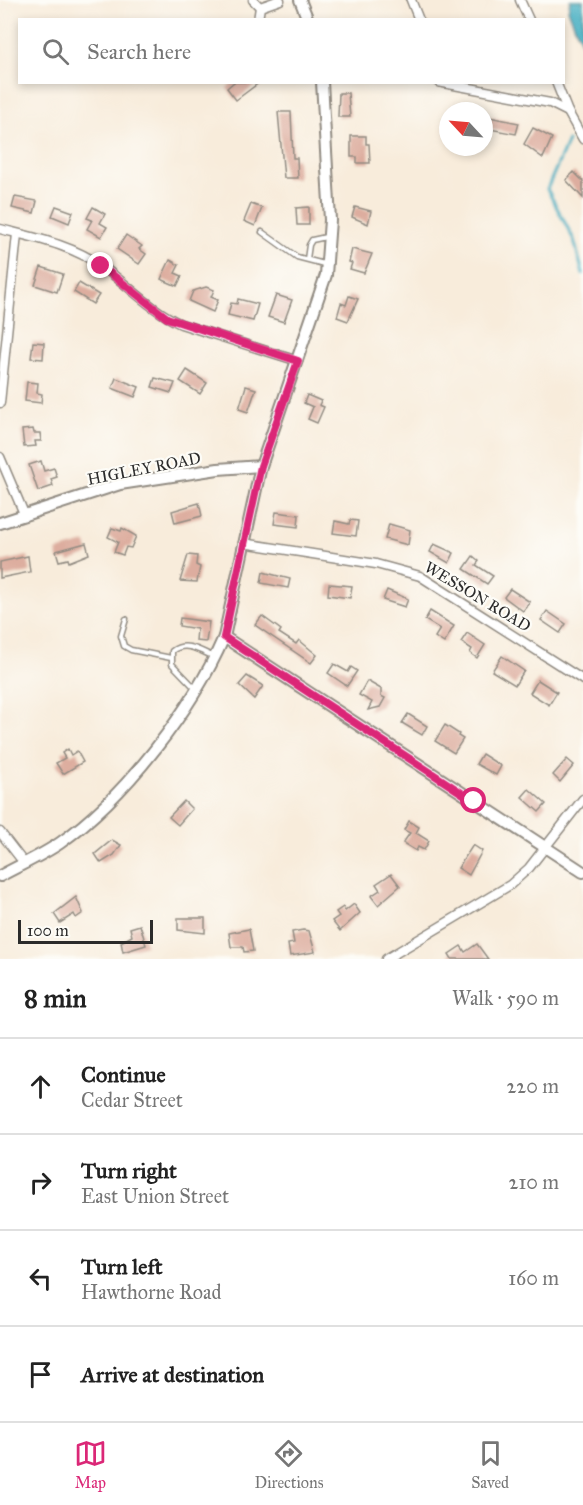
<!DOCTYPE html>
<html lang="en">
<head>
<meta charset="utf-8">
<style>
  :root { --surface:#fff; --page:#f2f2f2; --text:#222; --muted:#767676; --line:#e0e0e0; --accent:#db2777 }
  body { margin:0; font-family:"IM FELL Great Primer",serif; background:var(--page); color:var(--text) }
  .compass { position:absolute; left:439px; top:102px; width:54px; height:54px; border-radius:50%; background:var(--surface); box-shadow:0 3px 9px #0003; rotate:296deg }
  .scale { position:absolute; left:18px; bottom:15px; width:135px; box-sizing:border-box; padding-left:6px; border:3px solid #2b2b2b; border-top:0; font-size:16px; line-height:21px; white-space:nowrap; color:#2b2b2b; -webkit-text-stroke:4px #fdfcf7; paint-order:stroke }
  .stop { position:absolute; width:18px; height:18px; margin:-14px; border:4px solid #db2777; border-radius:50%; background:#fff }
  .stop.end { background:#db2777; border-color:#fff; box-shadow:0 2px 6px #0008 }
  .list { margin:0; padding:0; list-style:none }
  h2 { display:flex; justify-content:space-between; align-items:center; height:78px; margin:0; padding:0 24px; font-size:26px }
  h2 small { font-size:20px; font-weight:400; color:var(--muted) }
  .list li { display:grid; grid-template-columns:39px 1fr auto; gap:18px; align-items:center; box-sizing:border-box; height:96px; padding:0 24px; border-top:2px solid var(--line) }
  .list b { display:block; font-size:22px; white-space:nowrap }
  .list p { margin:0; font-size:20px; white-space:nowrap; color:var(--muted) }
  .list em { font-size:20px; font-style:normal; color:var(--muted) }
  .icon { flex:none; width:33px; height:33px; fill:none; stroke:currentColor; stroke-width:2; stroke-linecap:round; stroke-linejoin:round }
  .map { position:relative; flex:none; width:583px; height:959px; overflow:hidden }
  .search { position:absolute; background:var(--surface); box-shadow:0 3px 9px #0003; left:18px; right:18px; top:18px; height:66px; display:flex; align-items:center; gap:15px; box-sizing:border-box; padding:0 21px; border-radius:0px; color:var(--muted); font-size:22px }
  .sheet { height:462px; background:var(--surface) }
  nav { display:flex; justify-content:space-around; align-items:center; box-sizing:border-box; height:84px; border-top:2px solid var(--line); background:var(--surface); font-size:16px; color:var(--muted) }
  nav a { display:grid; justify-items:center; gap:3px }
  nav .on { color:var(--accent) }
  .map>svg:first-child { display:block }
  .water { fill:#42adc1; stroke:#366c76; stroke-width:1.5 }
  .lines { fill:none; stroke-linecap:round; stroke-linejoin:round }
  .stream { stroke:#42adc1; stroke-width:3 }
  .building { fill:#ddad9f }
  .service-casing { stroke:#928c83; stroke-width:7 }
  .minor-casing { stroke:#928c83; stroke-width:11 }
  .tertiary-casing { stroke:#928c83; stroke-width:14 }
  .service { stroke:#fff; stroke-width:4 }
  .minor { stroke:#fff; stroke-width:8 }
  .tertiary { stroke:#fff; stroke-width:10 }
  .route { stroke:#db2777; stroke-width:8 }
  .labels { text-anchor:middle; stroke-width:4.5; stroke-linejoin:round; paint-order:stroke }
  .street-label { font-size:16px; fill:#2b2b2b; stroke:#fdfcf7 }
</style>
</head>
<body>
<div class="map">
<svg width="583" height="959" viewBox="0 0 583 959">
  <rect width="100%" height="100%" fill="#fdfcf7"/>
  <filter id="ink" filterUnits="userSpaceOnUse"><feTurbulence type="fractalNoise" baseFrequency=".0167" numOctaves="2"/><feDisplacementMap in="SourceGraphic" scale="12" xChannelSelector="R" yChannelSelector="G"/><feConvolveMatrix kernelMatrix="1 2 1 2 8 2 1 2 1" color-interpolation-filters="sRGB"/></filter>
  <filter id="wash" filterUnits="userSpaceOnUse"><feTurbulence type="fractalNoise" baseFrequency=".008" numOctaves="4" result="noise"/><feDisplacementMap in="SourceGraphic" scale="24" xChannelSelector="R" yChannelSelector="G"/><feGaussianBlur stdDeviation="1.35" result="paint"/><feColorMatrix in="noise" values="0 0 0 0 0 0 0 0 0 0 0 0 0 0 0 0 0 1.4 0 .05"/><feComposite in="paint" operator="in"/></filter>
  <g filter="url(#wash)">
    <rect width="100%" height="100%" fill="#f8ecdb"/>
    <path class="water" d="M570,0h13v46l-15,-36z"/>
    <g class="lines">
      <path class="stream" d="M568,141l-21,48 27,51 9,34"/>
    </g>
    <g id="blocks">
      <g class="building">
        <path d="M234,82h26l-24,18 -9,-12z"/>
        <path d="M339,93h9l2,24h-12z"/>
        <path d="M278,112h13l2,46h4l1,20h-14z"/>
        <path d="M484,116l35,7 -3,11 -32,-6z"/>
        <path d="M533,128l19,10 -9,20 -19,-14z"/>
        <path d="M351,136h15v8h3l1,19h-13v-6h-6z"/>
        <path d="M574,172l9,9v17l-17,-18z"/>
        <path d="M15,197l22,4 -3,12 -22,-5z"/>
        <path d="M251,204l11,4 -7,18 -11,-5z"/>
        <path d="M56,206l17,6 -4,11 -17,-7z"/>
        <path d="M93,207l12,7 -5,9 7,4 -6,10 -14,-8 5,-9 -5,-2z"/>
        <path d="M309,207v18h-12l-1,-17z"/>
        <path d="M355,207l16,4 -3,13 -16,-7z"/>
        <path d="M126,235l16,11 -3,3 7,5 -7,10 -22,-15z"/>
        <path d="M352,249l20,5 -8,19 -14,-4 2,-6 -3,-1z"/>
        <path d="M170,260l9,5 -4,8 7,3 -5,10 -16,-7z"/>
        <path d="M41,267l22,7 -6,18 -22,-7z"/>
        <path d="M79,283l20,12 -6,9 -19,-12z"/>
        <path d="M206,287l8,3 -3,7 7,3 -5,12 -24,-11 4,-10z"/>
        <path d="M276,295l16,5 -8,22 -16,-5z"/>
        <path d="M349,296l9,3 -10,22 -11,-4 4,-14 5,2z"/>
        <path d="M238,299l20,5 -5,17 -25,-6 3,-12 6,1z"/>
        <path d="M33,342l11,1 -1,16 -12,-1z"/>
        <path d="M187,370l20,13 -7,11 -20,-13z"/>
        <path d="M116,378l23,9 -4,10 -23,-9z"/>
        <path d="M155,378l20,5 -4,10 -19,-6z"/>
        <path d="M27,382l11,1 -1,10 5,1 -1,9 -16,-2z"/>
        <path d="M246,386l10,3 -8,23 -9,-3z"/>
        <path d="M307,395l14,6 -2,4 5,2 -7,16 -9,-4 5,-12 -9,-4z"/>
        <path d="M33,429l1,4h6l1,8h-6l1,5 -12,1 -2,-17z"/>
        <path d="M41,461l3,10 10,-3 3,9 -6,2 2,7 -15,5 -9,-26z"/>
        <path d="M199,503l3,13 -27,7 -3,-12z"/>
        <path d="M276,512l23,3 -1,12 -24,-3z"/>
        <path d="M350,520l8,1 -2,15 -23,-3 2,-12 14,3z"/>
        <path d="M389,524l21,6 -2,15 -23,-6z"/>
        <path d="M112,528l9,3 1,-3 14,8 -5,12 -5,-1 -3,8 -9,-3 4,-10 -10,-5z"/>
        <path d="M86,543l3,11 -20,8 -1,-3 -9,2 -3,-10z"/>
        <path d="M434,544l20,9 -5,10 -19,-11z"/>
        <path d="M188,555l9,1 -1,9 4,2 -3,15 -17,-1z"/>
        <path d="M28,556l2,16 -30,6v-16z"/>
        <path d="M473,556l6,5 -3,4 17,11 -6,8 -23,-15z"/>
        <path d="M263,572l27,7 -2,9 -27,-5z"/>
        <path d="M329,584l23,2 -2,12 -22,-3z"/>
        <path d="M510,589l20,13 -7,9 -19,-14z"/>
        <path d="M387,590l21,9 -3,8 -22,-7z"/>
        <path d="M430,611l24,15 -10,17 -9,-6 5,-8 -15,-9z"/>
        <path d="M547,611l19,13 -6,9 -19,-13z"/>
        <path d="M262,616l19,14 -2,3 17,11 3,-4 18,15 -6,8 -56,-38z"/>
        <path d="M180,618l29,4 -3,20 -10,-1 1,-12 -18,-3z"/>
        <path d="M467,633l18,12 -8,13 -7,-5 2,-4 -11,-7z"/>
        <path d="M502,656l22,15 -9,14 -23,-14z"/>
        <path d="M334,664l14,8 3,-5 6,4 -10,15 -19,-13z"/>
        <path d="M247,676l16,10 -9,13 -15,-14z"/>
        <path d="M538,680l19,12 -8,13 -19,-12z"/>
        <path d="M367,681l14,8v7l4,2 -5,9 -12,3 4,-8 -13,-7z"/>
        <path d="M408,714l19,12 -5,9 -20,-12z"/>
        <path d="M445,725l14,9 -1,2 5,3 -9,14 -19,-12z"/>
        <path d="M68,749l3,6 6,-4 6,11 -20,12 -7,-11 9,-5 -3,-5z"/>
        <path d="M482,754l19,12 -5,9 -20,-11z"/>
        <path d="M567,759l7,6 -14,17 -7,-7z"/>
        <path d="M529,789l17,15 -7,8 -17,-15z"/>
        <path d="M184,801l8,8 -14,16 -9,-8z"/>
        <path d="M409,821l10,6 -3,6 13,8 -5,9 -6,-3 -2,4 -13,-8 7,-10 -6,-3z"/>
        <path d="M112,840l9,5 -7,10 -13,8 -6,-9z"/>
        <path d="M473,845l9,6 -13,24 -11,-7z"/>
        <path d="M391,874l9,12 -22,19 -7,-9 9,-6 -4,-6z"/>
        <path d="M76,897l7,16 -7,5 -2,-4 -14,9 -6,-9z"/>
        <path d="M354,904l6,9 -20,18 -8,-10 7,-5 -3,-4 7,-5 2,4z"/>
        <path d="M178,918h27v15l-27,-3z"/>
        <path d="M140,925l6,20 -23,7 -2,-10 11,-6 -2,-8z"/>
        <path d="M249,929l4,22 -9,1 -1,-5h-12l-2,-14z"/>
        <path d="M303,930l6,1 6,21 -25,4 -2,-12 6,-1 -2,-11z"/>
        <path d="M477,944l11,15h-36l-3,-5 12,-8 4,6z"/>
      </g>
    </g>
  </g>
  <g filter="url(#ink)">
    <use href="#blocks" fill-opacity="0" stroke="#928c83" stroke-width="1.5"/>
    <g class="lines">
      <defs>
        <g id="service">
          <path d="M262,232l35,25 27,7"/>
          <path d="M307,259l2,-14 3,-5 14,-3"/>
          <path d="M126,619l-5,17 3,10 7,4 40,8"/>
          <path d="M196,689l-24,-25v-13c13,-10 27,-1 40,5"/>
        </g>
        <g id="minor">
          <path d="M253,0l7,7 20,-7"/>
          <path d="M411,0l8,20"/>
          <path d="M520,0l9,20"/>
          <path d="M258,20l2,-13"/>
          <path d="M438,82l112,21 18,9"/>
          <path d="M556,82l12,30 15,27"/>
          <path d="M0,229c36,9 72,16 103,38 26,19 49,44 78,57l117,37"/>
          <path d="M0,403l17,-169"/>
          <path d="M0,457l25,59"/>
          <path d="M243,543l133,21 44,12 163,104"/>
          <path d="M0,832l24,31"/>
          <path d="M386,959l124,-74 19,-17 54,-69"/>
        </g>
        <g id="tertiary">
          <path d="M300,0l8,20"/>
          <path d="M0,523l120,-39 98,-15 43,-3"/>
          <path d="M224,637l359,235"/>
          <path d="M0,876c20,-11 41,-20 60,-33 65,-46 133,-134 164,-206l37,-171 65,-191 4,-55 -8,-138"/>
        </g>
      </defs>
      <use href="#service" class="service-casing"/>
      <use href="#minor" class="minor-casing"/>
      <use href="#tertiary" class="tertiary-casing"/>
      <use href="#service" class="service"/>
      <use href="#minor" class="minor"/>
      <use href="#tertiary" class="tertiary"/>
    </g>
  </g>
  <g class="lines" filter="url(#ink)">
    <path class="route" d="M101,266l66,52 131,43 -37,105 -37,171 250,164"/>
  </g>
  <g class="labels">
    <g class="street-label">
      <text transform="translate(144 468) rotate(-11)" y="6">HIGLEY ROAD</text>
      <text transform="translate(478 596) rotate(31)" y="6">WESSON ROAD</text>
    </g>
  </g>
</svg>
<svg class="compass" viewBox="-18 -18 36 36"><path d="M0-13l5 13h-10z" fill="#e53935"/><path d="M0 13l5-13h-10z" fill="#767676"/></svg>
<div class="scale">100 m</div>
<div class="stop" style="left:474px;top:801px"></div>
<div class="stop end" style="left:101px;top:266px"></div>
<div class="search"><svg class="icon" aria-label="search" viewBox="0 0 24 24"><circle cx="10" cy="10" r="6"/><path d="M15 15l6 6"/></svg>Search here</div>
</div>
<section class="sheet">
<h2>8 min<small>Walk · 590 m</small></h2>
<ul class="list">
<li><svg class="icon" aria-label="ahead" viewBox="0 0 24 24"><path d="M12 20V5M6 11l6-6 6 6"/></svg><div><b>Continue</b><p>Cedar Street</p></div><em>220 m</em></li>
<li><svg class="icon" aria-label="right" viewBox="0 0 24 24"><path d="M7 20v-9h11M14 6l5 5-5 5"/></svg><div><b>Turn right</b><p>East Union Street</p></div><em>210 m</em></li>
<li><svg class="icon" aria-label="left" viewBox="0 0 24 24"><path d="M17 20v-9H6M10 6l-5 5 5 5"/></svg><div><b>Turn left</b><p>Hawthorne Road</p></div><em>160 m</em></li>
<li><svg class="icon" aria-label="arrive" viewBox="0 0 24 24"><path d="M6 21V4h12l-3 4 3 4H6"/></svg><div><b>Arrive at destination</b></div></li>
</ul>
</section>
<nav>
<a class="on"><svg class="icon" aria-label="map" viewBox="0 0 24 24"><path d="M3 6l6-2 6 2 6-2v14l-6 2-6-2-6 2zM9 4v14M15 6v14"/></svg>Map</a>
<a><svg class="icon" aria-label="directions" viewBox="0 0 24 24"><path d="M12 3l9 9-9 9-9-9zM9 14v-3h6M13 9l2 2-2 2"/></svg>Directions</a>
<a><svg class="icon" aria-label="saved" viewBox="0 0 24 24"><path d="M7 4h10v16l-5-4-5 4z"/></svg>Saved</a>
</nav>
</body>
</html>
